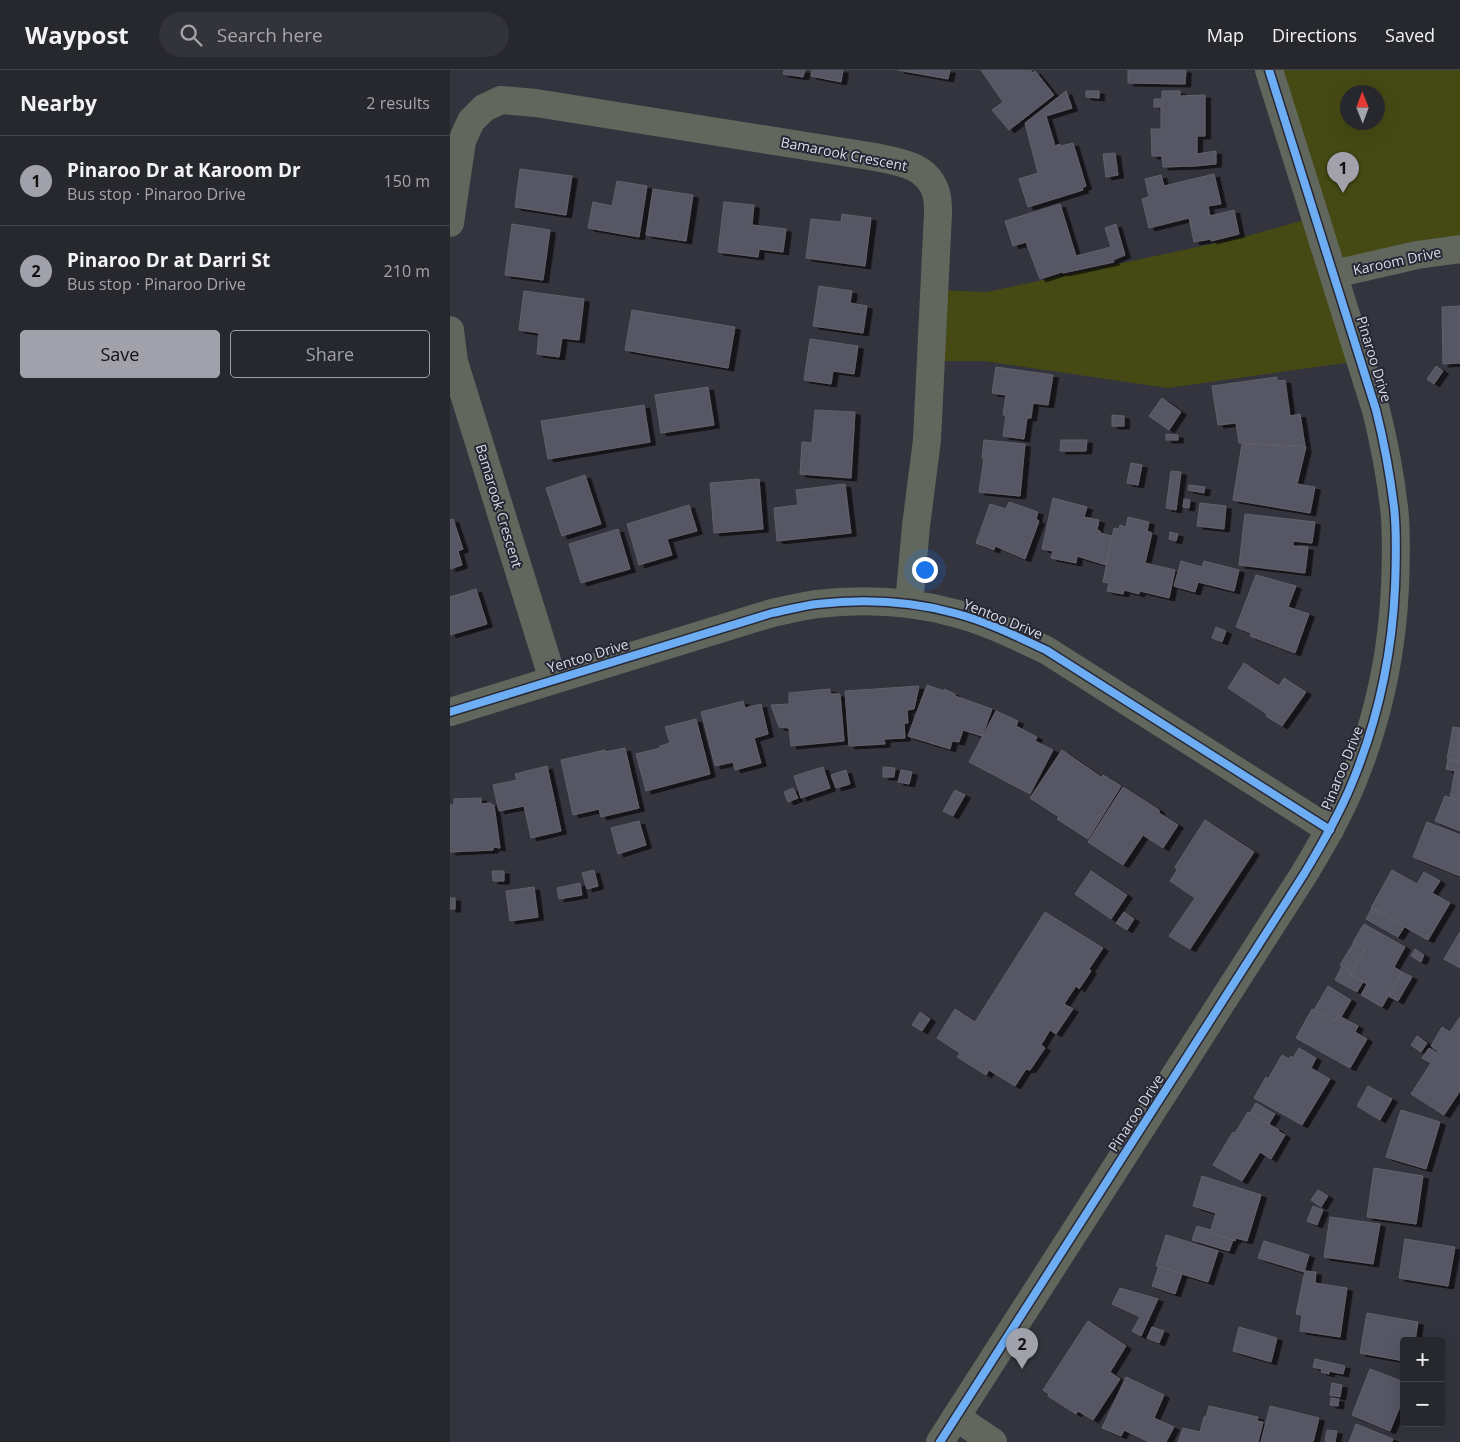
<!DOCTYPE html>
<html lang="en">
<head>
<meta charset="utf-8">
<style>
  :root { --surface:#27272e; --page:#33333a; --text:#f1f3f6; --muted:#a4a5aa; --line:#43444a; --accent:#a1a1ab }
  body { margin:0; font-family:"Open Sans",sans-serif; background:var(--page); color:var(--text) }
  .controls { position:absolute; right:15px; bottom:15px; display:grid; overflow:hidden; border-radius:5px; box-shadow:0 5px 20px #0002 }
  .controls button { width:45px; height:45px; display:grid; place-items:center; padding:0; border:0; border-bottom:1px solid var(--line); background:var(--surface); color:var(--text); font:25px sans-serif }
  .compass { position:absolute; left:890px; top:15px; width:45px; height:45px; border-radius:50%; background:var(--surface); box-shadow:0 5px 20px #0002; rotate:359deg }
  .you { position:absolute; left:474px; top:499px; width:18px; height:18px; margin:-12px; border:4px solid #fff; border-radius:50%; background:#1a73e8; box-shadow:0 0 0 8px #1a73e833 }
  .badge { display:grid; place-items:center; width:32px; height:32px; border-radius:50%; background:var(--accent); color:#111; font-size:16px; font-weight:700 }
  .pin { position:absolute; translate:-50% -41px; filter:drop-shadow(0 1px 2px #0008) }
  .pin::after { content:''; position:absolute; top:26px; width:18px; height:15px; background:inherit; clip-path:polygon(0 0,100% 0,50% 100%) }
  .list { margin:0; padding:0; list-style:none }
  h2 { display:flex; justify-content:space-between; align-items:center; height:65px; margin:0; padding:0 20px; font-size:21px }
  h2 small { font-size:16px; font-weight:400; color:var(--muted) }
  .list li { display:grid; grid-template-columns:32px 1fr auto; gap:15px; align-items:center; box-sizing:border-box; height:90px; padding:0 20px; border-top:1px solid var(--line) }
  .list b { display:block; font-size:19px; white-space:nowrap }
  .list p { margin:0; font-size:16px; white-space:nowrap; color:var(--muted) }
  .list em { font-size:16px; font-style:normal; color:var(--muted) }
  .actions { display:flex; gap:10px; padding:15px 20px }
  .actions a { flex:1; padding:11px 0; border:1px solid var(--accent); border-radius:5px; text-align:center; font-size:18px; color:var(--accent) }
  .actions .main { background:var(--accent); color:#111 }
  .icon { flex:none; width:28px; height:28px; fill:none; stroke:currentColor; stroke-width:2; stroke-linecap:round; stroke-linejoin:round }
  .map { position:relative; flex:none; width:1010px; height:1372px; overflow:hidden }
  header { display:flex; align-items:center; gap:30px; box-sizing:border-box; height:70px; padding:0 25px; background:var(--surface); border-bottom:1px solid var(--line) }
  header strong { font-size:24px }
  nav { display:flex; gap:28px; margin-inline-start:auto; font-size:18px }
  .search { width:350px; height:45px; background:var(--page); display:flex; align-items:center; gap:12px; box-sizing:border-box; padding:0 18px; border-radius:28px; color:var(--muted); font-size:19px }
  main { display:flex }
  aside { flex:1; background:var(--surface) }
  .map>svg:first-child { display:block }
  .green { fill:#454a14; fill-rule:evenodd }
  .building { fill:#565665; stroke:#62626a; filter:url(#shadow) }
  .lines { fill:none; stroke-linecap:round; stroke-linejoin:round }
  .minor { stroke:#62675d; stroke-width:28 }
  .tertiary { stroke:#62675d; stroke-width:28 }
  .cycleway-casing { stroke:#272736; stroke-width:11 }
  .cycleway { stroke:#6dadf4; stroke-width:8 }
  .labels { text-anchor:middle; stroke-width:4; stroke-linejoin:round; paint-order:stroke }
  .street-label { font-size:14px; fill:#dcdce6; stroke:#272736 }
</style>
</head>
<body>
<header>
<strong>Waypost</strong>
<div class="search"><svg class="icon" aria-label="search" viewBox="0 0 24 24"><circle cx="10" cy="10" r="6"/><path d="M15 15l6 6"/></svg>Search here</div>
<nav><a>Map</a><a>Directions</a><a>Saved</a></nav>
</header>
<main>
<aside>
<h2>Nearby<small>2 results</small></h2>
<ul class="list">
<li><span class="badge">1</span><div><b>Pinaroo Dr at Karoom Dr</b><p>Bus stop · Pinaroo Drive</p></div><em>150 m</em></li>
<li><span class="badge">2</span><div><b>Pinaroo Dr at Darri St</b><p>Bus stop · Pinaroo Drive</p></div><em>210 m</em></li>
</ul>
<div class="actions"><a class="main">Save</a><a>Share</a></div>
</aside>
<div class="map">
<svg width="1010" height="1372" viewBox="0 0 1010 1372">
  <defs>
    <filter id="shadow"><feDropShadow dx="5.5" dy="3" stdDeviation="0" flood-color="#0009"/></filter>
  </defs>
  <rect width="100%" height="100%" fill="#34343e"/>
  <g class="green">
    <path d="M819,0h191v179l-126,25zM898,22h30v30h-30z"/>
    <path d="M861,148l48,143 -191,27 -184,-27h-51l4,-71 50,2 257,-55z"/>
  </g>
  <g class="building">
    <path d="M334,0h21l-2,7 -20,-3z"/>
    <path d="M362,0h31l-2,12 -30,-6z"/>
    <path d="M448,0h52l-2,9z"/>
    <path d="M531,0h49l3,3 2,-2 19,24 -45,35 -17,-20 11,-8z"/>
    <path d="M678,0h58l-1,14 -57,-1z"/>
    <path d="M616,21l6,17 -26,8 9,30 5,-2 1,2 12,-3 13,43 -4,2 1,2 -55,17 -9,-28 19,-6 -13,-50z"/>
    <path d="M636,21h13v7l-13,-1z"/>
    <path d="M712,21h18v5l25,-1v41h-8v18l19,-3v13l-21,2 -32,1 -1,-11h-10l-1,-27h10v-22h-7v-8h8z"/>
    <path d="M665,83l3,22 -12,2 -3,-23z"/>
    <path d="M70,99l52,7 -6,39 -51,-8z"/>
    <path d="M764,104l7,30 -13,2 2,10 24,-6 5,24 -28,7v-2l-17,3 -5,-24 -40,10 -7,-29 7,-2 -4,-18 16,-4 3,11z"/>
    <path d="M167,111l30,5 -8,51 -51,-9 5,-26 19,4z"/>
    <path d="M203,119l40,6 -7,46 -40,-6z"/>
    <path d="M274,132l30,3 -2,20 34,4 -3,23 -24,-3 -1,8 -40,-5z"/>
    <path d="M610,134l16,52 35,-9 -6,-19 11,-4 9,31 -12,5 1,2 -51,11 -1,-1 -22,7 -14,-37 -13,4 -8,-25z"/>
    <path d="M392,144l29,4 -6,48 -59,-8 5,-39 30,3z"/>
    <path d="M62,154l38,6 -7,50 -38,-5z"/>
    <path d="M369,216l33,5 -2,12 17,3 -4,27 -50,-7z"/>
    <path d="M74,221l60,8 -5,41 -17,-2 -3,19 -22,-3 2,-21 -20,-3z"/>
    <path d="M1010,236v57l-17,1 -1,-57z"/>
    <path d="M182,240l103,17 -7,41 -103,-18z"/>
    <path d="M360,269l48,7 -4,28 -21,-3 -2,13 -27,-4z"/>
    <path d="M986,296l7,5 -9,13 -7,-5z"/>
    <path d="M546,297l57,8 -5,30 -15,-2 -2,15h-4l-3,21 -21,-3 3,-21h-3l3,-20 -14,-2z"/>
    <path d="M827,307v4l8,-1 5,36 10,-2 5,32 -66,-3 -3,-20 -18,2 -6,-39z"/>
    <path d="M258,317l6,38 -53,8 -6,-38z"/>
    <path d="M712,328l19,14 -12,18 -20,-14z"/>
    <path d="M194,335l6,37 -102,17 -7,-38z"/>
    <path d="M365,340l40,2 -4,66 -51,-4 2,-32 10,1z"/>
    <path d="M662,345l12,1v10h-12z"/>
    <path d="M716,364l12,1v5h-12z"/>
    <path d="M534,370l41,4 -5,52 -41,-4 5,-34h-2z"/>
    <path d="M611,370h26l-1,11h-26z"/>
    <path d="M792,374l64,3 -9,37 18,3 -5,26 -77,-13z"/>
    <path d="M681,393l11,2 -4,20 -11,-2z"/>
    <path d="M721,401l10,1 -5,38 -10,-2z"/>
    <path d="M135,405l16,49 -39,12 -16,-48z"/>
    <path d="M309,409l4,50 -49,4 -4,-50z"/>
    <path d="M395,414l6,49 -74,8 -3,-33 24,-3 -2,-15z"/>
    <path d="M739,415l16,2 -1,6 -16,-3z"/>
    <path d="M603,428l34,9 -3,10 15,3 -2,10 3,1v2l12,3 -6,29 -29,-9 -1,7 -25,-5 2,-7 -11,-2z"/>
    <path d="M734,429l6,1 -1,8 -6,-1z"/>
    <path d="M559,432l29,10 -2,7 3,2 -14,38 -30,-13 -1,4 -18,-7 14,-39 16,5z"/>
    <path d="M750,433l26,3 -2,23 -27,-3z"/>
    <path d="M239,435l8,26 -30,8 5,16 -33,10 -12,-41z"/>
    <path d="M795,444l70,8 -3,21 -19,-2v5l15,1 -3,26 -66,-8z"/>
    <path d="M678,447l21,5 -2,9 5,2 -7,30 30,7 -6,28 -29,-7 -1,3 -15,-4 -1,4 -16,-3 2,-8 -6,-1 11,-54 5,1 1,-4 6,2z"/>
    <path d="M3,449l10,30 -5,2 4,14 -12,4v-49z"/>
    <path d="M168,459l12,40 -49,14 -12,-39z"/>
    <path d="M720,462l8,2 -2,7 -7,-2z"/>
    <path d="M731,491l21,6 2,-6 35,9 -5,21 -36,-9 -3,10 -21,-6z"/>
    <path d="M806,505l40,11 -8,21 21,7 -14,39 -45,-17 1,-3 -15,-6z"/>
    <path d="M26,519l11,35 -37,11v-38z"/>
    <path d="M766,557l10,4 -4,11 -10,-4z"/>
    <path d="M794,593l35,23 5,-8 22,14 -24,34 -16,-10 1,-2 -39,-26z"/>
    <path d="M477,615l17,6v-2l11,5v2l37,13 -10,27 -19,-6 -4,12 -7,-1 -2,8 -42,-13z"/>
    <path d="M469,616l-5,23 -7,1 1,13h-4l1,15 -21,1 1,5 -36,2 -4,-55z"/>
    <path d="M380,619v5h10l4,47 -53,5 -2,-18 -10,-1 -8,-22 18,-1v-11z"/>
    <path d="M293,631l2,7 16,-4 7,30 -14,4 7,25 -26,7 -2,-8 -18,4 -14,-54z"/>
    <path d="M546,641l22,10 -2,5 21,11 -2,4 18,9 -23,44 -61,-32z"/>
    <path d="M246,649l14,55 -64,17 -10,-37 24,-6v-2l10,-3 -5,-16z"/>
    <path d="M1003,657l7,1v33l-13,-2z"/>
    <path d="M175,678l14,60 -38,9 -2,-8 -26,6 -12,-55 44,-10v2z"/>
    <path d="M612,680l39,27 2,-2 18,11 -33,53 -31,-20 2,-2 -29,-19z"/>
    <path d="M998,690l12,2v39l-10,-3 5,-27 -9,-2z"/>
    <path d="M97,696l14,65 -30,7 -7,-32 -25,5 -6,-26 24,-5 -2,-6z"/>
    <path d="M373,697l7,21 -29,10 -7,-22z"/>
    <path d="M433,697l12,1 -1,9h-11z"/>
    <path d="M396,700l4,14 -14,4 -5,-13z"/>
    <path d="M451,700l11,2 -3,12 -11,-2z"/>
    <path d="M673,717l36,23v3l19,12 -15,23 -20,-13 -20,30 -35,-23z"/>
    <path d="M343,718l5,10 -10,4 -4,-10z"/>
    <path d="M505,720l10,5 -12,21 -10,-5z"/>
    <path d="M995,726l15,5v30l-25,-10z"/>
    <path d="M31,728v6l10,-1v2h3l6,43 -7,-1v3l-43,2v-47h4v-6z"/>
    <path d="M755,750l49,32 -64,97 -21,-13 26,-38 -25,-17 7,-11 -2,-3z"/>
    <path d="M189,751l7,24 -28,9 -7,-26z"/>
    <path d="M977,752l33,13v41l-47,-19z"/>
    <path d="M144,800l4,16 -11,3 -5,-16z"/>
    <path d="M942,800l25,14 7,-12 16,9 -8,12 18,10 -22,37 -57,-32z"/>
    <path d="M42,801h12v10h-11z"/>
    <path d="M641,801l36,24 -16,24 -36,-25z"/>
    <path d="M130,813l2,12 -23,4 -2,-11z"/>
    <path d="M84,817l4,30 -28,4 -4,-30z"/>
    <rect x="0" y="828" width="5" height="11"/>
    <path d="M922,838l33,18 -7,11 -32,-18z"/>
    <path d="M595,842l58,36 -14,21 2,2 -12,18 -3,-3 -12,18 9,5 -17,25 -6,-4 -9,15 4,3 -15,22 -4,-1 -11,17 -26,-16 -3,5 -29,-18 3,-4 -23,-15 18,-29 20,13z"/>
    <path d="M674,842l10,7 -7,11 -11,-7z"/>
    <path d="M914,854l41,23 -11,20 8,5 -20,35 -21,-12 6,-11 -17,-9 15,-26 -12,-7z"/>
    <path d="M1010,862v36l-16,-9z"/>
    <path d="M904,872l11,7 -13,23 -12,-7z"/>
    <path d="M965,879l9,6 -3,7 -10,-6z"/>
    <path d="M892,896l10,6 -2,3 13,7 -6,10 -22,-12z"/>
    <path d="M952,902l10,5 -14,24 -10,-5z"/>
    <path d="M878,916l23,14 -10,17 -3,-2 -3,6 -21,-11z"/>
    <path d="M862,939l23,12 3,-6 3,2 17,9 -3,6 12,7 -17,29 -54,-30z"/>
    <path d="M470,942l10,7 -8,12 -10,-6z"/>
    <path d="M1010,947v74l-16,24 -33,-21 20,-31 -9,-5 7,-10 8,5 1,-2 -7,-5 11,-19 8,5z"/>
    <path d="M967,966l10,7 -6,9 -10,-7z"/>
    <path d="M849,978l17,10 -5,10 19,11 -28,46 -48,-27 12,-21 2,2 14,-24 7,4 2,-3 2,2z"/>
    <path d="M918,1016l24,13 -12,21 -23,-14z"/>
    <path d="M806,1033l19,11 -6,10 -19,-11z"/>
    <path d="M951,1040l39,12 -14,47 -40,-12z"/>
    <path d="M798,1042l31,18 -1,1 7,4 -14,24 -11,-7 -18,29 -29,-16 20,-33 2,1z"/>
    <path d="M924,1098l49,8 -7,48 -49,-7z"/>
    <path d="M752,1106l59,19 -14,46 -11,-3 -1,3 -2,-1 -23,-7 6,-20 -23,-7z"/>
    <path d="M868,1120l10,6 -7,11 -10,-7z"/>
    <path d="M863,1136l10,4 -6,15 -10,-4z"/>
    <path d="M880,1147l50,7 -7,40 -49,-7z"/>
    <path d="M747,1156l14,4 -1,3 23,7 -4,11 -37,-11z"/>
    <path d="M716,1165l52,16 -10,31 -52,-16z"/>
    <path d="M955,1169l50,8 -7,39 -49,-8z"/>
    <path d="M814,1171l45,14 -5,17 -46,-14z"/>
    <path d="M709,1196l23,8 -7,20 -23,-8z"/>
    <path d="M855,1201l11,1 -1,11 32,5 -7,49 -40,-6 2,-16 -6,-1z"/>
    <path d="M670,1218l38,11 -17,37 -9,-5 8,-14 -28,-13z"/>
    <path d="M917,1243l51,9 -3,19h-11v20l-44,-8z"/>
    <path d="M638,1251l38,25 -16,26 10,7 -27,41 -15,-9 -2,3 -28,-18 1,-2 -6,-4z"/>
    <path d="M702,1257l12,4 -5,12 -12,-5z"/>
    <path d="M789,1257l38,11 -6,24 -38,-11z"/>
    <path d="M865,1289l30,7 -2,8 -14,-3v3l-8,-2 1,-3 -9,-2z"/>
    <path d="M920,1299l34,13v14l-14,35 -38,-16z"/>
    <path d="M676,1307l38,18 -10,23 20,9 -8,15h-17l-25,-12 -3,6 -19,-8z"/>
    <path d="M882,1313l10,2 -2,12 -10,-2z"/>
    <path d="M881,1328l8,1 -1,7 -8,-1z"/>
    <path d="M759,1336l49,11 -1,4 6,1 -5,20h-80l5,-14 17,4 4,-15h2z"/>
    <path d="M820,1336l49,12 -6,24h-52z"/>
    <path d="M906,1354l37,15 -1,3h-43z"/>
    <path d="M877,1360l10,1 -2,11 -10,-1z"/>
  </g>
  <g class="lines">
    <g class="minor">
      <path d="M0,153l12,-82 9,-20 13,-13 17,-8 35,3 339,54c24,5 53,8 61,36 2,6 2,13 2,20l-11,227 -11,86 -7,78"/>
      <path d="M884,204l83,-19 43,-6"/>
      <path d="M0,260l4,32 99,318"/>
      <path d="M506,1347l37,25"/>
    </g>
    <g class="tertiary">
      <path d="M0,642l322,-99c15,-3 30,-7 45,-9 45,-5 93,-3 137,9 32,8 62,23 92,37l284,180"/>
      <path d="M490,1372l364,-568c18,-30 35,-59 48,-91 26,-63 40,-128 43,-196 1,-26 2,-54 -1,-80 -4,-33 -10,-65 -18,-97l-107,-340"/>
    </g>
    <defs>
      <g id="cycleway">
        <path d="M0,642l322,-99c15,-3 30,-7 45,-9 45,-5 93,-3 137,9 32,8 62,23 92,37l284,180"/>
        <path d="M490,1372l364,-568c18,-30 35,-59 48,-91 26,-63 40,-128 43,-196 1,-26 2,-54 -1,-80 -4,-33 -10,-65 -18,-97l-107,-340"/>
      </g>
    </defs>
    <use href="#cycleway" class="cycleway-casing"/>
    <use href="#cycleway" class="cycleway"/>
  </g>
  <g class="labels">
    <g class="street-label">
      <text transform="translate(394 84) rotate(11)" y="5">Bamarook Crescent</text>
      <text transform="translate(947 191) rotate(-12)" y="5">Karoom Drive</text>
      <text transform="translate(924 289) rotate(73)" y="5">Pinaroo Drive</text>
      <text transform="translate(49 436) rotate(73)" y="5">Bamarook Crescent</text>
      <text transform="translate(553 549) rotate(22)" y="5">Yentoo Drive</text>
      <text transform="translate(138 586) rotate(-17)" y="5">Yentoo Drive</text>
      <text transform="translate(892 698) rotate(-68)" y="5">Pinaroo Drive</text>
      <text transform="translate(686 1043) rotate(-57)" y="5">Pinaroo Drive</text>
    </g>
  </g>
</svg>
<div class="controls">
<button>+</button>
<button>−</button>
</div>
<svg class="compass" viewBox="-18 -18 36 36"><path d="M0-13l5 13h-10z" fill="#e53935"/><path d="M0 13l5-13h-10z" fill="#a4a5aa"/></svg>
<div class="you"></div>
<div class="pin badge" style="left:893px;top:123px">1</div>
<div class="pin badge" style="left:572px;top:1299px">2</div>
</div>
</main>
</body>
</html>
